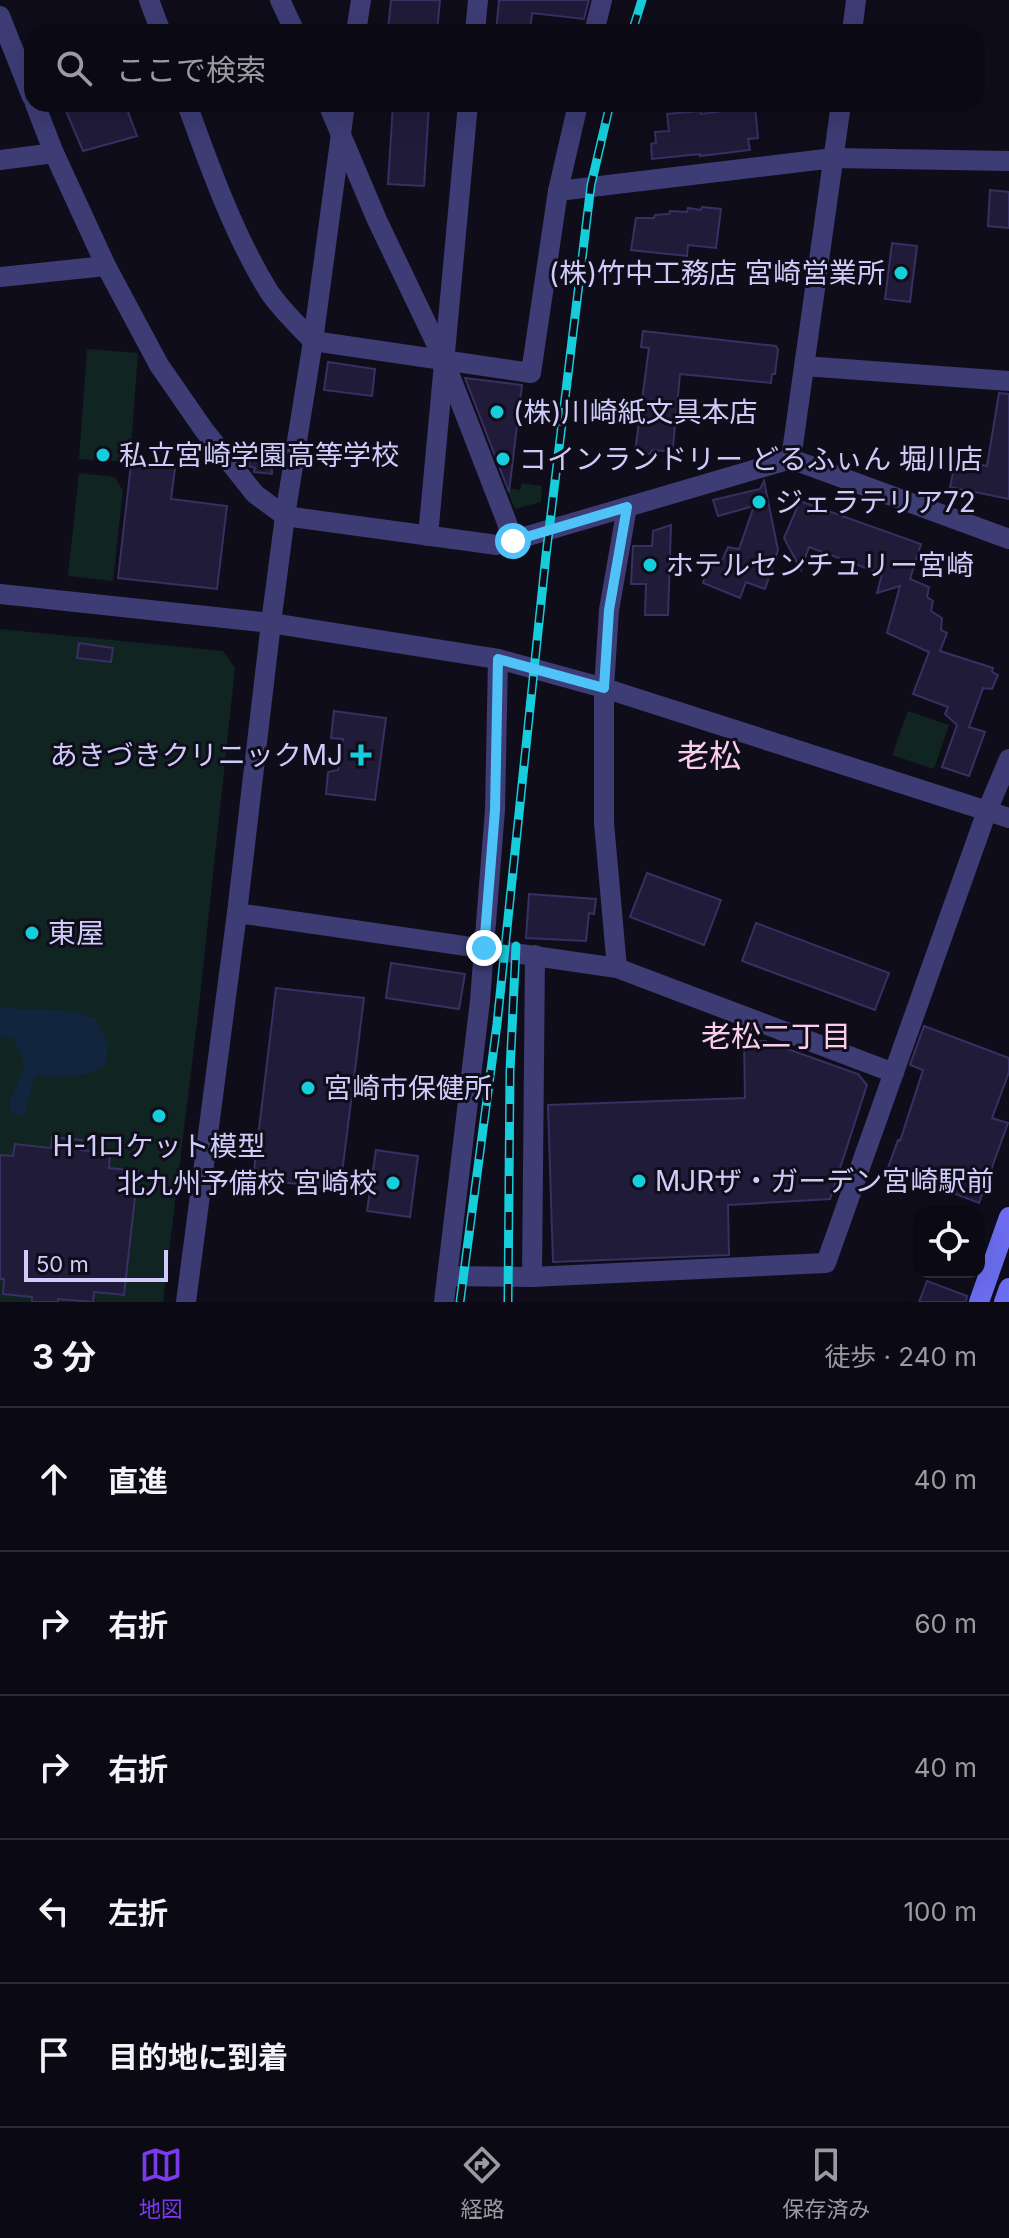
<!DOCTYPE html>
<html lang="ja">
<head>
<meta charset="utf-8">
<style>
  :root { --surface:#0b0a14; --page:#191822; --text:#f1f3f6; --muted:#9a9aa0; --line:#2b2b34; --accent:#7c3aed }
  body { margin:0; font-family:Inter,"Noto Sans JP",sans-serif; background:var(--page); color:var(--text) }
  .controls { position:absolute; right:24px; bottom:24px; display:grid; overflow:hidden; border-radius:16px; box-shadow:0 8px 32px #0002 }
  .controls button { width:72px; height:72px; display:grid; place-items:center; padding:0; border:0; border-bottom:2px solid var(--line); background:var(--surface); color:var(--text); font:40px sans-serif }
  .scale { position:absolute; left:24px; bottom:20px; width:144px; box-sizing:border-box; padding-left:8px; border:4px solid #cfcbfa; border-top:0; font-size:22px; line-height:28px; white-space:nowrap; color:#cfcbfa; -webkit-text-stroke:6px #0f0d1a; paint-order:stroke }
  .stop { position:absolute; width:24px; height:24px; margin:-18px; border:6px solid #4fc3f7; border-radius:50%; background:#fff }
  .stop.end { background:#4fc3f7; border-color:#fff; box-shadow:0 2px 8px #0008 }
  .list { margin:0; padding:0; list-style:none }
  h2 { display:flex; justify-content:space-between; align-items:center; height:104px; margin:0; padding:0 32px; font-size:34px }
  h2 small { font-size:26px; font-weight:400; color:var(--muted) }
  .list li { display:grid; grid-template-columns:52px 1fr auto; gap:24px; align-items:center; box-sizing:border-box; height:144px; padding:0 32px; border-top:2px solid var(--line) }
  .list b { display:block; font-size:30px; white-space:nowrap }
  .list em { font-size:26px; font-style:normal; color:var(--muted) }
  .icon { flex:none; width:44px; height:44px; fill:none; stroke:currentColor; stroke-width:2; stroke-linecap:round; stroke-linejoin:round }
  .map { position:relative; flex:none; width:1009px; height:1302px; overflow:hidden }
  .search { position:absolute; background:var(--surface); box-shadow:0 8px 32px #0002; left:24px; right:24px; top:24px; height:88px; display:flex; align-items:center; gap:20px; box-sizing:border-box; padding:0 28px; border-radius:24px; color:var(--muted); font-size:30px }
  .sheet { height:824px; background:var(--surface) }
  nav { display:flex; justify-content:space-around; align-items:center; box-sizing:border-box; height:112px; border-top:2px solid var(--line); background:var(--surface); font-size:22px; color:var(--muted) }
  nav a { display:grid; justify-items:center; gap:4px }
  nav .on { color:var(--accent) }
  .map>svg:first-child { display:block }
  .green { fill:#102422 }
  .water { fill:#12253e }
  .building { fill:#201b39; stroke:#382f63; stroke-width:2 }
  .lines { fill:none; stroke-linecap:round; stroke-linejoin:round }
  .minor { stroke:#3d3c75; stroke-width:20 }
  .tertiary { stroke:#3d3c75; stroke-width:20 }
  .secondary { stroke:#6c6df0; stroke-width:20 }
  .rail-casing { stroke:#16cddb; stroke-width:9 }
  .rail { stroke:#0f0d1a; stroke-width:6; stroke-dasharray:18; stroke-linecap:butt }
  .route { stroke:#4fc3f7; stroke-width:10 }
  .poi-dot { fill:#16cddb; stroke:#0f0d1a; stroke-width:3 }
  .labels { text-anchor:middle; stroke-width:6; stroke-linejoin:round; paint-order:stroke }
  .poi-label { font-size:28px; fill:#cfcbfa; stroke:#0f0d1a; text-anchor:start }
  .neighbourhood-label { font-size:30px; fill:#facdeb; stroke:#0f0d1a }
  .quarter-label { font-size:32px; fill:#facdeb; stroke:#0f0d1a }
</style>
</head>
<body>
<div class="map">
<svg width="1009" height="1302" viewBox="0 0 1009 1302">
  <rect width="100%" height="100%" fill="#0f0d1a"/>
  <g class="green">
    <path d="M87,349l51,4 -8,109 -51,-3z"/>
    <path d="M79,473l36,4 8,14 -10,90 -45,-5z"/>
    <path d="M522,483l20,3 -1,16 -26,7 -9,-21 14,2z"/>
    <path d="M0,629l223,22 12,17 -36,338 -36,296h-163z"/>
    <path d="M908,711l41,14 -15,44 -42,-14z"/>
  </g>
  <path class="water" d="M0,1008l70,3 26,8 12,25 -2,22c-26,12 -42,12 -71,10l-10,40 -12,-2 -4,-10 16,-39 -12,-27 -13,-1z"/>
  <g class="building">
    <path d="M391,0h49l-3,32 -49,-3z"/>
    <path d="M499,0h90l-5,19 -52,-6 -2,18 -34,1z"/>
    <path d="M63,104h62l12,32 -54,15z"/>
    <path d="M393,104h36l-5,82 -36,-2z"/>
    <path d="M755,107l3,31 -10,1 2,11 -50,6v-2l-48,5 -1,-15 5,-1 -1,-11 14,-1 -2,-17 33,-3 1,3z"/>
    <path d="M990,190l19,2v36l-21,-2z"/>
    <path d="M702,207l19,2 -5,39 -28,-3 -1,11 -56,-6 5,-32h18l1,-3 14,-1 1,-3 17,1 1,-4 13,2z"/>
    <path d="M892,243l25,3 -7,56 -25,-3z"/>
    <path d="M643,331l133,15 2,4 -3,24h-3l-1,9 -91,-9 -7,73 -8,4 -13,-1 -2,4 -15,-2 14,-104 -8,-1z"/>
    <path d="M328,362l47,7 -3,27 -48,-6z"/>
    <path d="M465,378l57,7 -13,107z"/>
    <path d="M999,393l10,1v105l-59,-12 6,-28 31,7z"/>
    <path d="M258,444l20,3 -2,21h-4v6l-18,-2 1,-4 -6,-2 2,-19 5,1z"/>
    <path d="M131,464l44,4 -4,31 56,7 -10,83 -99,-11z"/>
    <path d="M764,481l14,69 -13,39 -19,-7 -6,16 -37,-15 6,-19 11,1 8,-18 11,2 15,-43 -36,10 -5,-16 47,-11z"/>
    <path d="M800,501l121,43 -11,35 19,8 -2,10 6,4 -2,10 11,7 -1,12 6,3 -7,18 53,17 -1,4 6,3 -6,14 -9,-1 -14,39 16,5 -16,44 -27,-9 15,-42 -12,-11 3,-7 -35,-13 16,-42 -42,-19 13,-47 -23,7 5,-19 -73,-27 -8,23 -17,-32z"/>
    <path d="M671,525l-3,90h-23l1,-31h-15l2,-38h19l1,-15z"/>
    <path d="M79,643l34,5 -2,14 -34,-4z"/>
    <path d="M334,711l52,7 -11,82 -49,-6 2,-22 10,-2 5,-31 -12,-1z"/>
    <path d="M647,873l74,27 -17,45 -74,-28z"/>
    <path d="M529,894l67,5 -2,15 -5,-1 -3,28 -60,-3z"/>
    <path d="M756,923l133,50 -14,37 -133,-49z"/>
    <path d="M391,963l74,11 -6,35 -73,-11z"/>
    <path d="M276,988l88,10 -24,191 -87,-10z"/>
    <path d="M924,1026l85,32v14l-17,46 16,5 -29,80 -91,-35 10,-28 2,1 23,-71 -13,-5z"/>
    <path d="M765,1041l93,33 9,11 -37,114 -102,6 1,50 -176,7 -5,-157 197,-7 -1,-56z"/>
    <path d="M52,1137l30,3 -1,10 29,3 -1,15 29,3 -14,124 -30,-3 -1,10 -35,-3v3h-26v-5l-29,-3 1,-15h-4v-124l13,1 2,-12 36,4z"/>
    <path d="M376,1150l42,6 -8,61 -43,-6z"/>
    <path d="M927,1281l40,15 -1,6h-47z"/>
  </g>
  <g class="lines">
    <g class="minor">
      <path d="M149,0l12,32"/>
      <path d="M280,0l15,32"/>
      <path d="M0,16l32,81"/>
      <path d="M356,32l5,-32"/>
      <path d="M475,32l3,-32"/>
      <path d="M594,32l8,-32"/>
      <path d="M852,32l4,-32"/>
      <path d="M35,104l19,49 52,113 53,99 45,65 51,64 30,22 212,29 294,-86 218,80"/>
      <path d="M187,104c22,61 47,131 81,186 12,19 30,35 45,51l218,32 27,-182 20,-87"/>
      <path d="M328,104l49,116 67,140 62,160 7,21"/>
      <path d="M0,160l54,-7"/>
      <path d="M558,191l276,-33 175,3"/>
      <path d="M0,277l106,-11"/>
      <path d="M804,366l205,15"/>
      <path d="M791,459l50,-355"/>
      <path d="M428,536l40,-432"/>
      <path d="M271,623l14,-107 28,-175 32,-237"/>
      <path d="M987,811l22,-52"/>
      <path d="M484,948l11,-138 3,-151"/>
      <path d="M617,968l-13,-145v-135l5,-78 18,-103"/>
      <path d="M532,1277l3,-322"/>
    </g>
    <g class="tertiary">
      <path d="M0,594l271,29 227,36 106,29 405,130"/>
      <path d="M237,913l380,55 277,105"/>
      <path d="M447,1276l85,1 294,-14 161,-452"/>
      <path d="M186,1302l51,-389 34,-290"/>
      <path d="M444,1302l36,-301 4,-53"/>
    </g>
    <g class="secondary">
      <path d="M979,1302l30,-85"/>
      <path d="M1004,1302l5,-14"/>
    </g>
    <defs>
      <g id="rail">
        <path d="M632,32l10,-32"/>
        <path d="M460,1302l37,-278 49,-469 45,-370 19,-81"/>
        <path d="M508,1302l2,-231 6,-125"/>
      </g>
    </defs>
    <use href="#rail" class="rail-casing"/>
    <use href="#rail" class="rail"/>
  </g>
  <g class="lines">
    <path class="route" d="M484,948l11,-138 3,-151 106,29 5,-78 18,-103 -114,34"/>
  </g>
  <g class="poi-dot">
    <circle cx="901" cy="273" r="8"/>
    <circle cx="497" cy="412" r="8"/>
    <circle cx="103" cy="455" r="8"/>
    <circle cx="503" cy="459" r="8"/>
    <circle cx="759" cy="502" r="8"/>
    <circle cx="650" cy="565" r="8"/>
    <path d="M357 743h8v8h8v8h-8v8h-8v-8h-8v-8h8z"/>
    <circle cx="32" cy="933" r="8"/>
    <circle cx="308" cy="1088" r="8"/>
    <circle cx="159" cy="1116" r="8"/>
    <circle cx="639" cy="1181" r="8"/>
    <circle cx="393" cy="1183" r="8"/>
  </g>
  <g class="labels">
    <g class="poi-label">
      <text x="885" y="283" text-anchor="end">(株)竹中工務店 宮崎営業所</text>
      <text x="513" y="422">(株)川崎紙文具本店</text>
      <text x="119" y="465">私立宮崎学園高等学校</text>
      <text x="519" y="469">コインランドリー どるふぃん 堀川店</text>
      <text x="775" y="512">ジェラテリア72</text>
      <text x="666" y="575">ホテルセンチュリー宮崎</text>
      <text x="343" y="765" text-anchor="end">あきづきクリニックMJ</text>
      <text x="48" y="943">東屋</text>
      <text x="324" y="1098">宮崎市保健所</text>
      <text x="159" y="1156" text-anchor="middle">H-1ロケット模型</text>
      <text x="655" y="1191">MJRザ・ガーデン宮崎駅前</text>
      <text x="377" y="1193" text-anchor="end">北九州予備校 宮崎校</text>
    </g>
    <g class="neighbourhood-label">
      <text x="776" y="1047">老松二丁目</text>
    </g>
    <g class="quarter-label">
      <text x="709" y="767">老松</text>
    </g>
  </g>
</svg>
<div class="controls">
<button><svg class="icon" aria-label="locate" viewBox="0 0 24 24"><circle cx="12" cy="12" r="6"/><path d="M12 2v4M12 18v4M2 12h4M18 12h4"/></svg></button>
</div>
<div class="scale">50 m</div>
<div class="stop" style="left:513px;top:541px"></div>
<div class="stop end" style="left:484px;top:948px"></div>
<div class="search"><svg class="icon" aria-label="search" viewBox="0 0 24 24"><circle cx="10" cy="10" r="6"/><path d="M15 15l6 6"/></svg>ここで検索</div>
</div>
<section class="sheet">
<h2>3 分<small>徒歩 · 240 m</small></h2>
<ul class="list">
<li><svg class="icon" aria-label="ahead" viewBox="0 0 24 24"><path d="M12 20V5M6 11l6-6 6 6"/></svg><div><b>直進</b></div><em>40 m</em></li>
<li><svg class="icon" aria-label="right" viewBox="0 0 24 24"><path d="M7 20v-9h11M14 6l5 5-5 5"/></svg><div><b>右折</b></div><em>60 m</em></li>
<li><svg class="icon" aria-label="right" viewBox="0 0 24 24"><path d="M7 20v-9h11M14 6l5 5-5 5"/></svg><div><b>右折</b></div><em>40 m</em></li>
<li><svg class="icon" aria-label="left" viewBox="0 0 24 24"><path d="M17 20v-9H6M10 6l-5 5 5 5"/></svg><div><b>左折</b></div><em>100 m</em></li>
<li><svg class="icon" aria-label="arrive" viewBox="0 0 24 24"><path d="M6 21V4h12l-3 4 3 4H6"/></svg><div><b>目的地に到着</b></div></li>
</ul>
</section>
<nav>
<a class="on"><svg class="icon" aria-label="map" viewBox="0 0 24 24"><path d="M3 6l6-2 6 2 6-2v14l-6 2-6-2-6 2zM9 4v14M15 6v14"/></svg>地図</a>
<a><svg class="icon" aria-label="directions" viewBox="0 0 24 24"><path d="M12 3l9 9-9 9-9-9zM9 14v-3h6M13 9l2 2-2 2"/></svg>経路</a>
<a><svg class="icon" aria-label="saved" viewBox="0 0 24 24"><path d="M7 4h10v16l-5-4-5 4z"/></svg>保存済み</a>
</nav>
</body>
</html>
